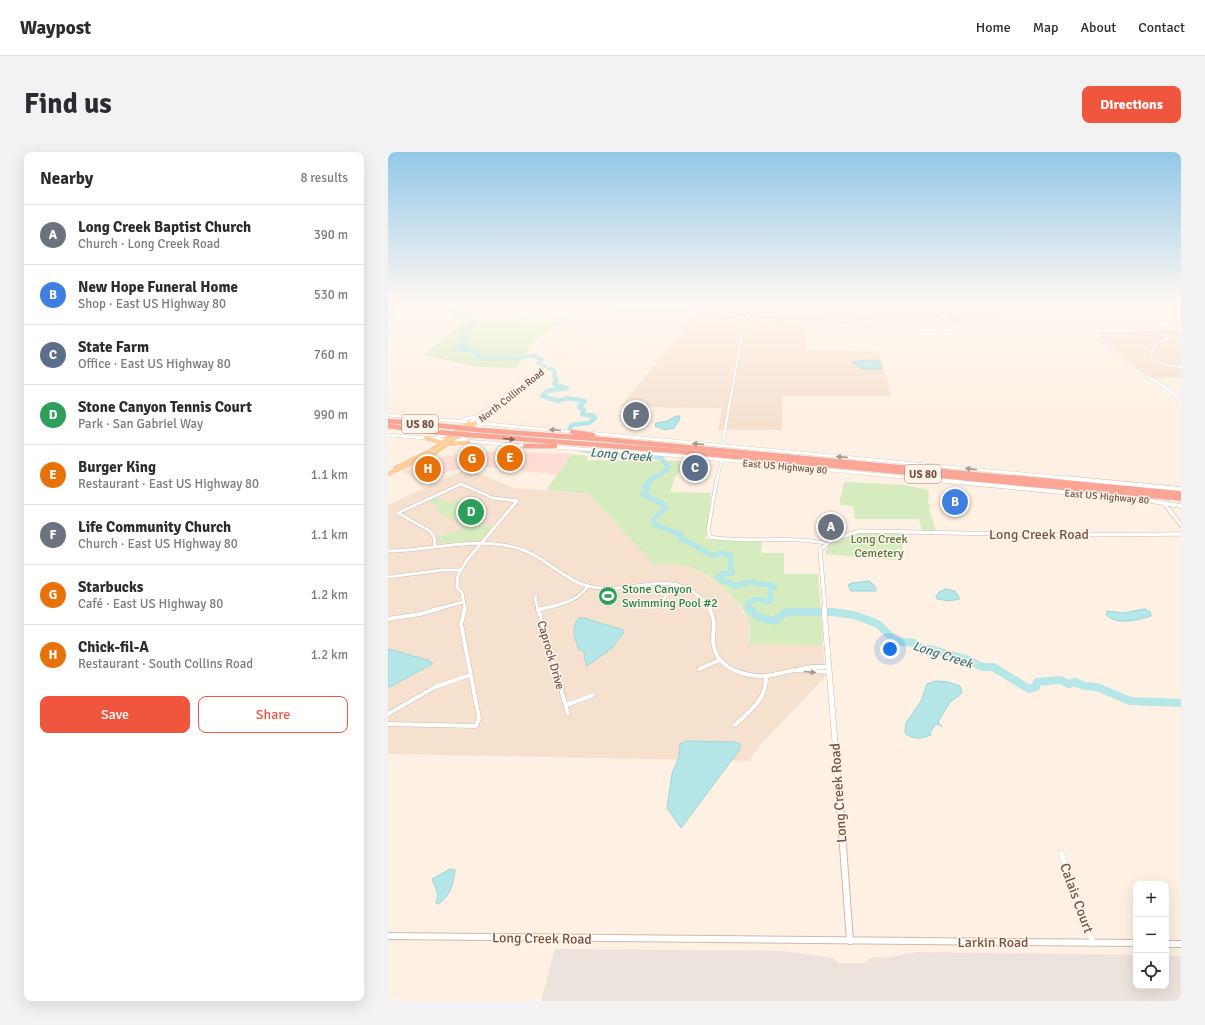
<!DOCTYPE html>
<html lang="en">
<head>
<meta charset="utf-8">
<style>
  :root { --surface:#fff; --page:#f2f2f3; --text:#2b2b33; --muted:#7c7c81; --line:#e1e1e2; --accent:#f0553e }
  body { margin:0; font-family:Signika,sans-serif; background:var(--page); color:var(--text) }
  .controls { position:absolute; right:12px; bottom:12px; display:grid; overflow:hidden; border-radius:8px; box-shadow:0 4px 16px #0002 }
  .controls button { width:36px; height:36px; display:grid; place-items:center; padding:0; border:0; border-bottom:1px solid var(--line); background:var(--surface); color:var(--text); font:20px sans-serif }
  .you { position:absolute; left:502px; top:497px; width:14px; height:14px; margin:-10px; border:3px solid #fff; border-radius:50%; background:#1a73e8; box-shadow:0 0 0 6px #1a73e833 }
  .badge { display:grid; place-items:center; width:26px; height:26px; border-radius:50%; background:var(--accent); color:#fff; font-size:13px; font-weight:700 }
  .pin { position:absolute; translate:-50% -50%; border:2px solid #fff; box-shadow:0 1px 4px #0006 }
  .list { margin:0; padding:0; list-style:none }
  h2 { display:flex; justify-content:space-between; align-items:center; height:52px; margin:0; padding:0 16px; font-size:17px }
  h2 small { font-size:13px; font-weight:400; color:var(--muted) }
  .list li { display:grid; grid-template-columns:26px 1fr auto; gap:12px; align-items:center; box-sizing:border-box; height:60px; padding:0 16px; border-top:1px solid var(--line) }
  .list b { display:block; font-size:15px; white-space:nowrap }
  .list p { margin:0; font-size:13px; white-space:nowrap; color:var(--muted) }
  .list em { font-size:13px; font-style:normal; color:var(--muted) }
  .actions { display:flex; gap:8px; padding:12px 16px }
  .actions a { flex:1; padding:9px 0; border:1px solid var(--accent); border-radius:8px; text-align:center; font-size:14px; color:var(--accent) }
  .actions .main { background:var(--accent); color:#fff }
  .icon { flex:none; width:22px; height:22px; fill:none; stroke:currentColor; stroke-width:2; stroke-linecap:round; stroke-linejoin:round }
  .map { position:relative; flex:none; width:793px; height:849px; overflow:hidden; border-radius:8px }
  header { display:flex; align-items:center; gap:24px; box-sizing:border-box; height:56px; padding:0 20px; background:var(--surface); border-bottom:1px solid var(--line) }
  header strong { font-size:19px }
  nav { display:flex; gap:22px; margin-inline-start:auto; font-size:14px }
  .intro { display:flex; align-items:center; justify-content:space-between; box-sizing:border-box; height:96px; padding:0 24px }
  h1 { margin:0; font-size:28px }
  .button { padding:10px 18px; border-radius:8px; background:var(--accent); color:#fff; font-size:14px; font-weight:700 }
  main { display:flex; gap:24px; padding:0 24px }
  aside { flex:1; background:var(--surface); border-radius:8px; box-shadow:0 4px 16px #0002 }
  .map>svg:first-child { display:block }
  .residential { fill:#f6e1cf }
  .commercial { fill:#ffddd4 }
  .industrial { fill:#ece3dd }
  .education { fill:#eddefa }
  .green { fill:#d6ecbf }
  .water { fill:#b5e6e8; stroke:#9ad7db }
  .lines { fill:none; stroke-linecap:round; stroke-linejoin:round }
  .river-far3 { stroke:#b5e6e8; stroke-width:3.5 }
  .river-far2 { stroke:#b5e6e8; stroke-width:4.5 }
  .river-far1 { stroke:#b5e6e8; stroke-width:5.5 }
  .river { stroke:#b5e6e8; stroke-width:8 }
  .minor-far4-casing { stroke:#d1b8aa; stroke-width:2.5 }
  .minor-far3-casing { stroke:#d1b8aa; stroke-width:3 }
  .minor-far2-casing { stroke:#d1b8aa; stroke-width:4 }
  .minor-far1-casing { stroke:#d1b8aa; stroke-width:5 }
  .minor-casing { stroke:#d1b8aa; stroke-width:6 }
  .tertiary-far4-casing { stroke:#d1b8aa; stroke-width:2.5 }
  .tertiary-far3-casing { stroke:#d1b8aa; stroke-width:3.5 }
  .tertiary-far2-casing { stroke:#d1b8aa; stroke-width:4.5 }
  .tertiary-far1-casing { stroke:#d1b8aa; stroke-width:6 }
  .tertiary-casing { stroke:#d1b8aa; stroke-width:8 }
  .secondary-far1-casing { stroke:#d5b7a7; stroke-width:3.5 }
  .secondary-casing { stroke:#d5b7a7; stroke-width:5 }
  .primary-casing { stroke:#dcd2cf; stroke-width:4 }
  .motorway-far1-casing { stroke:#dcd2cf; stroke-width:5 }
  .motorway-casing { stroke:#dcd2cf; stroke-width:6 }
  .minor-far4 { stroke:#fff; stroke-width:2 }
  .minor-far3 { stroke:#fff; stroke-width:2.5 }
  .minor-far2 { stroke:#fff; stroke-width:3 }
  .minor-far1 { stroke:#fff; stroke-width:4 }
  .minor { stroke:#fff; stroke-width:5.5 }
  .tertiary-far4 { stroke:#fff; stroke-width:2 }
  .tertiary-far3 { stroke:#fff; stroke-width:3 }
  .tertiary-far2 { stroke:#fff; stroke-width:3.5 }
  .tertiary-far1 { stroke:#fff; stroke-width:5 }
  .tertiary { stroke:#fff; stroke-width:6 }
  .secondary-far1 { stroke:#fff; stroke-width:3 }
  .secondary { stroke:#fff; stroke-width:4 }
  .primary { stroke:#ffce97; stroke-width:3.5 }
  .motorway-far1 { stroke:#fca594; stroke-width:4.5 }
  .motorway { stroke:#fca594; stroke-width:5.5 }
  .motorway-bridge-casing { stroke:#dcd2cf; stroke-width:5; stroke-linecap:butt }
  .motorway-bridge { stroke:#fca594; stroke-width:4.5 }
  .oneway { fill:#ad9890 }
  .oneway2 { fill:#926356 }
  .labels { text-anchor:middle; stroke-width:3; stroke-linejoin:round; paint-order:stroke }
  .far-street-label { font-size:10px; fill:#775346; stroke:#fff4e9 }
  .shield { fill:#fff4e9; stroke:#a08377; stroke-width:1 }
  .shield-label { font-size:11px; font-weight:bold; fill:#775346 }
  .park-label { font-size:12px; fill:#52783c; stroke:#fff4e9 }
  .leisure-label { font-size:12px; fill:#27864d; stroke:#fff4e9; text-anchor:start }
  .street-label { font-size:12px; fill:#775346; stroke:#fff4e9 }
  .water-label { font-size:13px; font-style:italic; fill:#3a787e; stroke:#fff4e9 }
  .near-street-label { font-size:14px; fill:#775346; stroke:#fff4e9 }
</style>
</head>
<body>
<header>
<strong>Waypost</strong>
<nav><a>Home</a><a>Map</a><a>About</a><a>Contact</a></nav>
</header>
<div class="intro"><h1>Find us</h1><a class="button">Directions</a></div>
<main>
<aside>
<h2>Nearby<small>8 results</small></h2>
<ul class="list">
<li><span class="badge" style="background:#6b7280">A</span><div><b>Long Creek Baptist Church</b><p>Church · Long Creek Road</p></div><em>390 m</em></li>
<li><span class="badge" style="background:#3f7fe0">B</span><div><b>New Hope Funeral Home</b><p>Shop · East US Highway 80</p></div><em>530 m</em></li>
<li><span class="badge" style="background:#5c6f8a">C</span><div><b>State Farm</b><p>Office · East US Highway 80</p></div><em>760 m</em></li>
<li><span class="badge" style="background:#2e9e5b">D</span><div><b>Stone Canyon Tennis Court</b><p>Park · San Gabriel Way</p></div><em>990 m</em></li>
<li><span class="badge" style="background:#e8710a">E</span><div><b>Burger King</b><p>Restaurant · East US Highway 80</p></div><em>1.1 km</em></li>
<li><span class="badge" style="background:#6b7280">F</span><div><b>Life Community Church</b><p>Church · East US Highway 80</p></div><em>1.1 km</em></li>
<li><span class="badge" style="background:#e8710a">G</span><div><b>Starbucks</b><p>Café · East US Highway 80</p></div><em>1.2 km</em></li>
<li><span class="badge" style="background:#e8710a">H</span><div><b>Chick-fil-A</b><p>Restaurant · South Collins Road</p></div><em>1.2 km</em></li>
</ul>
<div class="actions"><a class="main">Save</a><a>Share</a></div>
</aside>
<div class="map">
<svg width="793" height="849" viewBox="0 0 793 849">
  <rect width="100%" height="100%" fill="#fef0e2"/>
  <g class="residential">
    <path d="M0,151h23l-23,16z"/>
    <path d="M317,151h287l12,14h-42l3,6h-15l3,6 -4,1 -7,-13h-70l4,12 -45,-6 -73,-5 -35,-5 -26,-1z"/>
    <path d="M309,162l25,1 31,5 53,3v27l73,1 13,45h-110v34h-64l4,-22 -102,-1z"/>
    <path d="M763,178h30v48h-28l-12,-5 -45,-41h36z"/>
    <path d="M85,319l41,17 75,6 64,70 20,-1 17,4 23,12 21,19 16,25 -2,21 75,1 2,32 -65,68 -11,16 -361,-7v-249l71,-33z"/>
  </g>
  <path class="commercial" d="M105,299l79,3 -14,21 -79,-9 -27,4 -29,13 -21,-11 37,-15z"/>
  <path class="industrial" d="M167,797l226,2 52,7 5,5h28l3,-5 23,-1 24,-5 220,3v31h30v-31l15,1v45h-640z"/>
  <path class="education" d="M221,151h92l-7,9h-82l2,-3h-10z"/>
  <g class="green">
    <path d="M74,170h97l-10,9 -13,7 -20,30 -38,-1 -54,-12z"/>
    <path d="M184,302l16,2 -2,4 104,1 -15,16 -5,15 41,1 -5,46 56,2 -1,12h23v21h34l5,71 -75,-1c1,-7 4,-16 1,-22 -8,-23 -37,-47 -59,-55 -12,-4 -25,-4 -37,-3l-64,-70 -43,-4z"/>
    <path d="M456,330l60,3 25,5 -1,14 3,1 -2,4 7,22h-14l-3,-12h-64l-2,-13 -14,-1z"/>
    <path d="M47,345l14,6 7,-3 27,12 -10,8 2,3 18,4 -14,15 -42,1 -1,-6 26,-7 -3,-7 -25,-13 6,-3 -13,-6z"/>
    <path d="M471,381l43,1 1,27 -78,-7 2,-6 2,-2z"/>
    <path d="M215,439l17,4 -7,9 -18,-5z"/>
  </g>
  <g class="water">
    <path d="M481,208l10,1 3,8h-20l-9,-7z"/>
    <path d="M288,264h4l-1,4 -5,8 -9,2 -10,-4 1,-3 11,-2z"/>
    <path d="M481,429l4,3 3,4v3h-25l-3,-6 4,-2z"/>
    <path d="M558,437l9,2 5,8 -11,2 -12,-2 -1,-2 3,-5z"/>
    <path d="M757,457l5,3 1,4c-13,4 -36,10 -45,-2l1,-3 16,2z"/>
    <path d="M191,466h5l39,12 1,2 -12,16 -25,18 -3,-10 1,-2 -4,-4h-2c-4,-12 -9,-21 0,-32z"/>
    <path d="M0,497l23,6 2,2 3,-1 9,4 3,-1 1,3h3v2l-44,24z"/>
    <path d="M548,529l12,1 12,4 2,5 -2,4 -10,7 -12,20 4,5 -4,-3 -4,1v2l-2,2 1,1 -3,1 1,4c-9,4 -18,5 -26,-2l1,-10 15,-22 6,-17z"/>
    <path d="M299,589l48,1 5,2v5l-59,79 -14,-20 5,-34 7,-17 1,-13z"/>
    <path d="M62,717l5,1c-1,11 -5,28 -17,34l-2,-1 2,-9 -6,-15z"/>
  </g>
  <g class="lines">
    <path class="river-far3" d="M58,151l3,3 -2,3 6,2 -1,1 23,8 -11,12 3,6 -6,2 2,2 -3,2 7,3 -15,3h26l-5,3 6,3 -2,2 13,-1v2l10,-2 14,2 22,-4 -1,2 7,2 -4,4 17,8 -1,6 3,3"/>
    <g class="river-far2">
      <path d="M168,227l1,1 -3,4 1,1 12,3 -20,3 -5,5 17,5 8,-3 18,3 -6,6 5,3 -2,4 12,2 1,2 -6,5 -17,2 -2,3"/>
      <path d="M194,298l39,5h23l17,3 8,9 -8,7 -10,5"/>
    </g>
    <path class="river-far1" d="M265,326l-8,8 3,2 -2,5 -3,1 22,11v3l-11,11v5l27,11v4l13,6 14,9 6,1 8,-2 9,3 -1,10 2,7 -10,1 -4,3 2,3 8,2 6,4 15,-4 25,4 -4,5 1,9 -3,2c-9,-3 -14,-4 -21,2l3,5"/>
    <path class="river" d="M361,456l9,9 16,4 12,-9h46l22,3 24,9 17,17 19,2 8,6h8l39,11 13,7h11l36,22 7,-2 1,-5 23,-2 9,4 6,-2 9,4 13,1 33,14 51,2"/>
    <defs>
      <g id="minor-far4">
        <path d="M366,151l38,4 7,-4"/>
        <path d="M495,151l3,6 93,1"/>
        <path d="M530,151l3,6"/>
        <path d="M552,151l5,9 -2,4 9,14"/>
        <path d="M586,151l5,7"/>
        <path d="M440,163l22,2"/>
        <path d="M357,166l23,-13"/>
        <path d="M434,171l8,-10 13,-10"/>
        <path d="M763,177l17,8 13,2"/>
        <path d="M771,177h22"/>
        <path d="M780,185l-14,9 -4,10 15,9 16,2"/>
        <path d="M346,228l11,-62"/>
      </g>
      <g id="minor-far3">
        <path d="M334,294l12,-67"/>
        <path d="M329,327l5,-19"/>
      </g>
      <g id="minor-far2">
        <path d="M329,326l-9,52 2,7c38,7 77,-2 115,6"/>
        <path d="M10,361l63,-29 32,14 24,3"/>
        <path d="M10,361l32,18 4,6 1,9"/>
        <path d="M0,399c45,0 91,-17 135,-1 25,9 43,32 69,37 42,8 87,-24 118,22"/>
        <path d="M0,425l55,-7h17"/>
        <path d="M148,444l-1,2 3,11"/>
        <path d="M268,455l21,-23"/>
        <path d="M50,457l25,-7"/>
        <path d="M77,457l-3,-16 -5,-6 1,-12 9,-15 50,-59"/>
        <path d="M154,457c17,-4 35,-7 46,-23"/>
      </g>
      <g id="minor-far1">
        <path d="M150,456l30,106"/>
        <path d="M321,456c10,18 1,24 5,39 5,22 31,30 52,29 10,-1 20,-5 30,-6"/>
        <path d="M150,458l7,-2"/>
        <path d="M0,467l32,-5 21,-6"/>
        <path d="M441,515h-17l-16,3 33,2"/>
        <path d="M311,517l21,-9"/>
        <path d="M178,553l27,-10"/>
        <path d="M0,562l47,-27 35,-12"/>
        <path d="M0,572l88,2 3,-8 -18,-94 4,-16"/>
        <path d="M347,573c17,-17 31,-24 31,-49"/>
      </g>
      <path id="minor" d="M673,701l32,90"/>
      <g id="tertiary-far4">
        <path d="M37,151l32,14 15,3 96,1 23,-4"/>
        <path d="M737,151l34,25"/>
        <path d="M204,163l10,1 -4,2 -7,-1z"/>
        <path d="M212,163l17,-2h104l32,6 59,3 69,8 245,1 33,-2"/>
        <path d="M212,163l7,-12"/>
        <path d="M704,179l39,36 22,13"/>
        <path d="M143,228l33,-26 34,-36"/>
      </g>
      <g id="tertiary-far3">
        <path d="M763,227l11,6 19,16"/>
        <path d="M110,249l22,-17"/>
        <path d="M81,271l21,-15"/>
        <path d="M87,271l57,-44"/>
      </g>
      <g id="tertiary-far2">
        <path d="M775,350l18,23"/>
        <path d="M437,457l-5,-59 12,-10 28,-9 201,4 120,-1"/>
      </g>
      <path id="tertiary-far1" d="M436,456l14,171"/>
      <g id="tertiary">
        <path d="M450,626l12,163"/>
        <path d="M0,784l748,7"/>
        <path d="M778,792h15"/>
      </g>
      <g id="secondary-far1">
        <path d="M0,263l187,17"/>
        <path d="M96,264l-2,4 5,4"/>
        <path d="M74,268l16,-4"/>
        <path d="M201,281l487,46"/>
        <path d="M0,283l140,11"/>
        <path d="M49,285l8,-2 13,-9"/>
        <path d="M79,289l-4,-3 8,-8 11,-5"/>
        <path d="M164,295l118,8 255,24"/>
      </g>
      <g id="secondary">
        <path d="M526,326l232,22 35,6"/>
        <path d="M678,326l115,11"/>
      </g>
      <g id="primary">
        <path d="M38,286l14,4 -1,3"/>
        <path d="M61,292l20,-2"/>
        <path d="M7,316l35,-17 39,-28"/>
        <path d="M0,322l46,-20 41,-31"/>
      </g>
      <g id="motorway-far1">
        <path d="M0,269l65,6"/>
        <path d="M0,274l48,6"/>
        <path d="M90,278l121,9 424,40"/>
        <path d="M184,280l21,3"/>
        <path d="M82,283l194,15 313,29"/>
        <path d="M137,294h30"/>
      </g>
      <g id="motorway">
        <path d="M578,326l215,20"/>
        <path d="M625,326l168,16"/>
      </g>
    </defs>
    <use href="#minor-far4" class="minor-far4-casing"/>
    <use href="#minor-far3" class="minor-far3-casing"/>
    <use href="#minor-far2" class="minor-far2-casing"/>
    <use href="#minor-far1" class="minor-far1-casing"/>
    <use href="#minor" class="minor-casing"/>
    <use href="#tertiary-far4" class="tertiary-far4-casing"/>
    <use href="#tertiary-far3" class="tertiary-far3-casing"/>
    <use href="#tertiary-far2" class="tertiary-far2-casing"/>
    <use href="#tertiary-far1" class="tertiary-far1-casing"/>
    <use href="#tertiary" class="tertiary-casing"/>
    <use href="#secondary-far1" class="secondary-far1-casing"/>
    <use href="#secondary" class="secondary-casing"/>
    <use href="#primary" class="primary-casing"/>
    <use href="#motorway-far1" class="motorway-far1-casing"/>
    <use href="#motorway" class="motorway-casing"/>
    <use href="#minor-far4" class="minor-far4"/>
    <use href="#minor-far3" class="minor-far3"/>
    <use href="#minor-far2" class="minor-far2"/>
    <use href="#minor-far1" class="minor-far1"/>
    <use href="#minor" class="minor"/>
    <use href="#tertiary-far4" class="tertiary-far4"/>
    <use href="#tertiary-far3" class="tertiary-far3"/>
    <use href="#tertiary-far2" class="tertiary-far2"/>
    <use href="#tertiary-far1" class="tertiary-far1"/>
    <use href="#tertiary" class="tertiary"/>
    <use href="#secondary-far1" class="secondary-far1"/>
    <use href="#secondary" class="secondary"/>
    <use href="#primary" class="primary"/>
    <use href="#motorway-far1" class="motorway-far1"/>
    <use href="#motorway" class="motorway"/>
    <defs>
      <g id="motorway-bridge">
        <path d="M65,275l25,3"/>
        <path d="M48,280l34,3"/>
      </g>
    </defs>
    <use href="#motorway-bridge" class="motorway-bridge-casing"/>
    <use href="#motorway-bridge" class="motorway-bridge"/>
  </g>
  <defs><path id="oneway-solid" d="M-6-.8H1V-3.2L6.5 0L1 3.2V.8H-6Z"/></defs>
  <g class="oneway">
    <use href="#oneway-solid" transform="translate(167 278) rotate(-175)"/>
    <use href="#oneway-solid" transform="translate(310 292) rotate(-175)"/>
    <use href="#oneway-solid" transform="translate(454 305) rotate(-175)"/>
    <use href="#oneway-solid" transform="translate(583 317) rotate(-174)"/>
    <use href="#oneway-solid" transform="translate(422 520) rotate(5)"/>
  </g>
  <use class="oneway2" href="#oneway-solid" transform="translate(121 287) rotate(5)"/>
  <linearGradient id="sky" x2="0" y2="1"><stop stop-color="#93c8e8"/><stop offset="0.56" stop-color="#fff8f2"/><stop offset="1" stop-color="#fff8f2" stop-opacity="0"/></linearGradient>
  <rect width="793" height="270" fill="url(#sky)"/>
  <defs>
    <symbol id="stadium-disc" viewBox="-11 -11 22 22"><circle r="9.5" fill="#2e9e5b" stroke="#fff4e9"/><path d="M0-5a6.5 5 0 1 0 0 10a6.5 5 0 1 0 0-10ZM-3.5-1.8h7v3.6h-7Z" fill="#fff"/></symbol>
  </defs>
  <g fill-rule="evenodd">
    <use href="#stadium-disc" x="209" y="433" width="22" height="22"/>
  </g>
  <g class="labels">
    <g class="far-street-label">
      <text transform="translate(123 243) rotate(-38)" y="4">North Collins Road</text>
      <text transform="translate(397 314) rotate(5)" y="4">East US Highway 80</text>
      <text transform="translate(719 344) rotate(5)" y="4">East US Highway 80</text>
    </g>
    <g class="shield">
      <rect x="14" y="263" width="36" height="18" rx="3"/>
      <rect x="517" y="313" width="36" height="18" rx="3"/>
    </g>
    <g class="shield-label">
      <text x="32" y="276">US 80</text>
      <text x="535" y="326">US 80</text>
    </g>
    <g class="park-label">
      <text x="491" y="391">Long Creek<tspan x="491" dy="14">Cemetery</tspan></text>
    </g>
    <g class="leisure-label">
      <text x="234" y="441">Stone Canyon<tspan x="234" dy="14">Swimming Pool #2</tspan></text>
    </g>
    <g class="street-label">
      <text transform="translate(163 503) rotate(74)" y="4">Caprock Drive</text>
    </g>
    <g class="water-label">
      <text transform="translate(233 302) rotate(5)" y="5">Long Creek</text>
      <text transform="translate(555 502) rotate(18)" y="5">Long Creek</text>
    </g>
    <g class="near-street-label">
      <text x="651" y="387">Long Creek Road</text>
      <text transform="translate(450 641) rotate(-94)" y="5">Long Creek Road</text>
      <text transform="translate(689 746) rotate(70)" y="5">Calais Court</text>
      <text transform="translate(154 786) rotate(1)" y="5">Long Creek Road</text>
      <text x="605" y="795">Larkin Road</text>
    </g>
  </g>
</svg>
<div class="controls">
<button>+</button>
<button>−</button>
<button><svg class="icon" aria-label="locate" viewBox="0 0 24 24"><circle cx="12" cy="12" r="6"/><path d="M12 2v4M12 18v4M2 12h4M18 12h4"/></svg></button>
</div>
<div class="you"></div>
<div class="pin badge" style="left:443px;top:375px;background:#6b7280">A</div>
<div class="pin badge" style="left:567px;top:350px;background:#3f7fe0">B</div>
<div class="pin badge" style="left:307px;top:316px;background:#5c6f8a">C</div>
<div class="pin badge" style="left:83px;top:360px;background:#2e9e5b">D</div>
<div class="pin badge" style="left:122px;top:306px;background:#e8710a">E</div>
<div class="pin badge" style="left:248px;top:263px;background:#6b7280">F</div>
<div class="pin badge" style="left:84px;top:307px;background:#e8710a">G</div>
<div class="pin badge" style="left:40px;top:317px;background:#e8710a">H</div>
</div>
</main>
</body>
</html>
